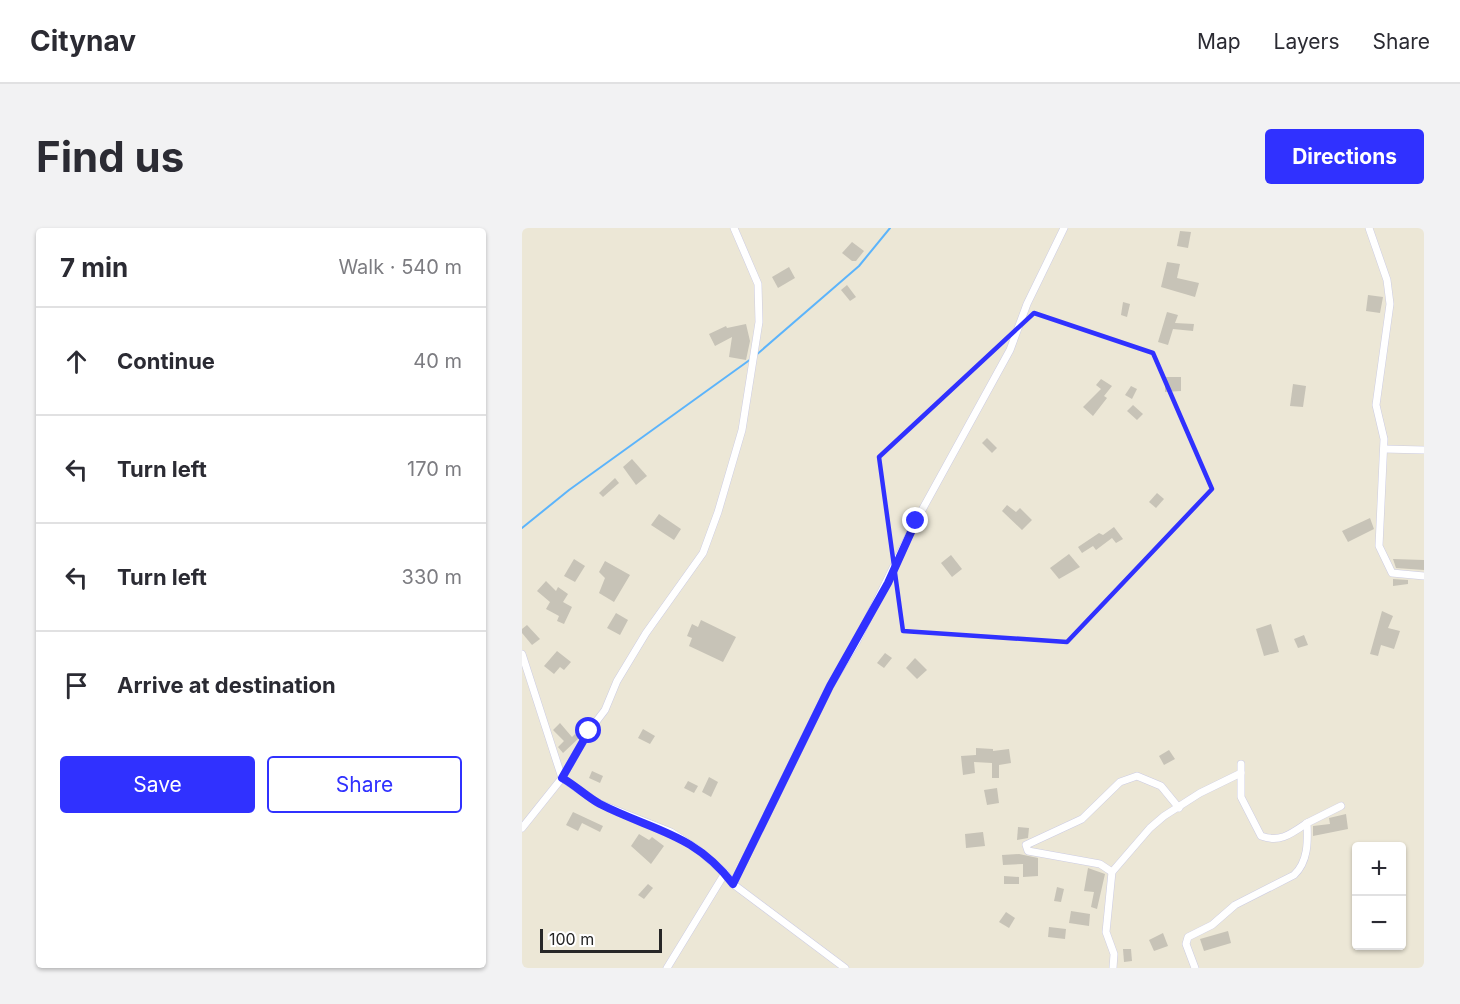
<!DOCTYPE html>
<html lang="en">
<head>
<meta charset="utf-8">
<style>
  :root { --surface:#fff; --page:#f2f2f3; --text:#2b2b33; --muted:#7c7c81; --line:#e1e1e2; --accent:#3031ff }
  body { margin:0; font-family:Inter,sans-serif; background:var(--page); color:var(--text) }
  .controls { position:absolute; right:18px; bottom:18px; display:grid; overflow:hidden; border-radius:6px; box-shadow:0 2px 4px #0004 }
  .controls button { width:54px; height:54px; display:grid; place-items:center; padding:0; border:0; border-bottom:2px solid var(--line); background:var(--surface); color:var(--text); font:30px sans-serif }
  .scale { position:absolute; left:18px; bottom:15px; width:122px; box-sizing:border-box; padding-left:6px; border:3px solid #272727; border-top:0; font-size:16px; line-height:21px; white-space:nowrap; color:#272727; -webkit-text-stroke:4px #fff; paint-order:stroke }
  .stop { position:absolute; width:18px; height:18px; margin:-14px; border:4px solid #3031ff; border-radius:50%; background:#fff }
  .stop.end { background:#3031ff; border-color:#fff; box-shadow:0 2px 6px #0008 }
  .list { margin:0; padding:0; list-style:none }
  h2 { display:flex; justify-content:space-between; align-items:center; height:78px; margin:0; padding:0 24px; font-size:26px }
  h2 small { font-size:20px; font-weight:400; color:var(--muted) }
  .list li { display:grid; grid-template-columns:39px 1fr auto; gap:18px; align-items:center; box-sizing:border-box; height:108px; padding:0 24px; border-top:2px solid var(--line) }
  .list b { display:block; font-size:22px; white-space:nowrap }
  .list em { font-size:20px; font-style:normal; color:var(--muted) }
  .actions { display:flex; gap:12px; padding:18px 24px }
  .actions a { flex:1; padding:14px 0; border:2px solid var(--accent); border-radius:6px; text-align:center; font-size:21px; color:var(--accent) }
  .actions .main { background:var(--accent); color:#fff }
  .icon { flex:none; width:33px; height:33px; fill:none; stroke:currentColor; stroke-width:2; stroke-linecap:round; stroke-linejoin:round }
  .map { position:relative; flex:none; width:902px; height:740px; overflow:hidden; border-radius:6px }
  header { display:flex; align-items:center; gap:36px; box-sizing:border-box; height:84px; padding:0 30px; background:var(--surface); border-bottom:2px solid var(--line) }
  header strong { font-size:28px }
  nav { display:flex; gap:33px; margin-inline-start:auto; font-size:21px }
  .intro { display:flex; align-items:center; justify-content:space-between; box-sizing:border-box; height:144px; padding:0 36px }
  h1 { margin:0; font-size:42px }
  .button { padding:15px 27px; border-radius:6px; background:var(--accent); color:#fff; font-size:21px; font-weight:700 }
  main { display:flex; gap:36px; padding:0 36px }
  aside { flex:1; background:var(--surface); border-radius:6px; box-shadow:0 2px 4px #0004 }
  .map>svg:first-child { display:block }
  .lines { fill:none; stroke-linecap:round; stroke-linejoin:round }
  .stream { stroke:#5cb4fb; stroke-width:2 }
  .building { fill:#c7c3b7 }
  .street-casing { stroke:#cccce3; stroke-width:8 }
  .street { stroke:#fff; stroke-width:7 }
  .route { stroke:#3031ff; stroke-width:8 }
  .marked { fill:none; stroke:#3031ff; stroke-width:4.5; stroke-linejoin:round }
</style>
</head>
<body>
<header>
<strong>Citynav</strong>
<nav><a>Map</a><a>Layers</a><a>Share</a></nav>
</header>
<div class="intro"><h1>Find us</h1><a class="button">Directions</a></div>
<main>
<aside>
<h2>7 min<small>Walk · 540 m</small></h2>
<ul class="list">
<li><svg class="icon" aria-label="ahead" viewBox="0 0 24 24"><path d="M12 20V5M6 11l6-6 6 6"/></svg><div><b>Continue</b></div><em>40 m</em></li>
<li><svg class="icon" aria-label="left" viewBox="0 0 24 24"><path d="M17 20v-9H6M10 6l-5 5 5 5"/></svg><div><b>Turn left</b></div><em>170 m</em></li>
<li><svg class="icon" aria-label="left" viewBox="0 0 24 24"><path d="M17 20v-9H6M10 6l-5 5 5 5"/></svg><div><b>Turn left</b></div><em>330 m</em></li>
<li><svg class="icon" aria-label="arrive" viewBox="0 0 24 24"><path d="M6 21V4h12l-3 4 3 4H6"/></svg><div><b>Arrive at destination</b></div></li>
</ul>
<div class="actions"><a class="main">Save</a><a>Share</a></div>
</aside>
<div class="map">
<svg width="902" height="740" viewBox="0 0 902 740">
  <rect width="100%" height="100%" fill="#ece7d6"/>
  <g class="lines">
    <g class="stream">
      <path d="M233,128l104,-90 31,-38"/>
      <path d="M0,300l47,-38 182,-131"/>
    </g>
  </g>
  <g class="building">
    <path d="M658,3l11,1 -3,16 -11,-2z"/>
    <path d="M330,14l12,9 -8,10h-4l-10,-8z"/>
    <path d="M645,34l13,2 -3,14 22,5 -4,14 -34,-10z"/>
    <path d="M267,39l6,11 -17,10 -6,-11z"/>
    <path d="M325,57l9,12 -6,4 -9,-11z"/>
    <path d="M846,67l15,2 -3,16 -14,-2z"/>
    <path d="M601,74l7,2 -3,13 -6,-2z"/>
    <path d="M645,84l11,3 -3,8 19,1 -1,7 -20,-2 -5,16 -10,-3z"/>
    <path d="M224,96l4,17 -4,19 -17,-3 3,-20 -17,9 -6,-12 17,-8 1,2z"/>
    <path d="M643,149h16v14l-16,1z"/>
    <path d="M579,151l11,7 -8,10 3,2 -14,18 -10,-9 18,-18 -5,-4z"/>
    <path d="M771,156l13,2 -3,21 -13,-1z"/>
    <path d="M609,158l6,3 -5,10 -7,-4z"/>
    <path d="M611,177l10,9 -6,6 -10,-9z"/>
    <path d="M465,210l10,10 -5,5 -10,-10z"/>
    <path d="M110,231l15,17 -11,9 -13,-18z"/>
    <path d="M93,250l4,5 -16,14 -4,-4z"/>
    <path d="M635,265l7,6 -8,9 -7,-6z"/>
    <path d="M485,277l9,7 4,-4 12,12 -10,10 -20,-19z"/>
    <path d="M137,286l22,15 -7,11 -23,-15z"/>
    <path d="M848,290l4,11 -26,13 -6,-11z"/>
    <path d="M592,299l9,12 -7,4 -4,-5 -16,12 -3,-4 -11,7 -4,-6 21,-14 4,2z"/>
    <path d="M547,326l11,13 -21,12 -9,-11z"/>
    <path d="M429,327l11,14 -10,8 -11,-14z"/>
    <path d="M52,331l11,7 -10,16 -11,-6z"/>
    <path d="M871,331l31,1v10l-28,-2z"/>
    <path d="M83,333l25,14 -16,27 -15,-9 6,-15 -6,-6z"/>
    <path d="M871,351l15,1v4l-15,2z"/>
    <path d="M24,353l10,10 2,-4 10,7 -5,8 9,5 -8,17 -7,-3 2,-5 -13,-7 4,-7 -13,-11z"/>
    <path d="M860,383l11,5 -5,12 12,3 -6,18 -13,-4 -3,11 -8,-2z"/>
    <path d="M94,385l12,7 -8,15 -13,-7z"/>
    <path d="M179,392l35,17 -13,25 -34,-16 3,-8 -5,-2 5,-12 6,3z"/>
    <path d="M749,396l8,28 -15,4 -8,-27z"/>
    <path d="M5,397l13,14 -8,6 -10,-12v-4z"/>
    <path d="M782,407l4,10 -10,3 -4,-9z"/>
    <path d="M35,423l14,11 -7,8 -4,-3 -6,7 -10,-8z"/>
    <path d="M363,425l7,5 -8,10 -7,-5z"/>
    <path d="M393,430l12,12 -10,9 -11,-11z"/>
    <path d="M38,495l12,14 3,-3 4,4 -16,15 -5,-6 6,-6 -11,-11z"/>
    <path d="M121,501l12,7 -5,8 -12,-6z"/>
    <path d="M454,520l17,1v2l16,-2 2,14 -12,2v13h-7v-15l-18,-1 1,11 -12,2 -2,-19 15,-1z"/>
    <path d="M647,522l6,9 -11,6 -5,-9z"/>
    <path d="M70,543l11,5 -3,7 -11,-5z"/>
    <path d="M187,549l9,5 -7,15 -9,-5z"/>
    <path d="M166,553l10,5 -4,7 -10,-5z"/>
    <path d="M475,560l2,15 -12,2 -3,-15z"/>
    <path d="M51,584l30,14 -3,6 -18,-9 -4,8 -12,-6z"/>
    <path d="M824,586l2,15 -35,7v-10l17,-2 -1,-6z"/>
    <path d="M496,599l11,1 -1,10 -11,2z"/>
    <path d="M461,604l2,14 -19,2 -1,-14z"/>
    <path d="M117,606l10,6 3,-3 12,9 -13,18 -20,-18z"/>
    <path d="M497,626l19,4v18l-15,1v-13l-20,1 -1,-10z"/>
    <path d="M566,640l17,6 -8,35 -6,-2 3,-15 -10,-1z"/>
    <path d="M482,648l15,1v7h-15z"/>
    <path d="M126,656l5,4 -9,11 -6,-4z"/>
    <path d="M535,659l7,2 -3,13 -7,-1z"/>
    <path d="M549,683l19,3 -1,12 -20,-3z"/>
    <path d="M484,684l9,6 -6,10 -10,-6z"/>
    <path d="M527,699l17,2 -1,10 -17,-2z"/>
    <path d="M706,703l3,12 -27,8 -4,-12z"/>
    <path d="M641,705l5,13 -14,5 -5,-11z"/>
    <path d="M601,721h8l1,12 -8,1z"/>
  </g>
  <g class="lines">
    <defs>
      <g id="street">
        <path d="M847,0l18,52 3,24 -14,101 8,34 -5,107 13,27 32,3"/>
        <path d="M862,221l40,1"/>
        <path d="M0,426l40,124 36,25 73,29 25,16 29,25 8,11 112,84"/>
        <path d="M719,545v24l20,39c19,7 30,-2 46,-13"/>
        <path d="M0,600l40,-50 27,-47 16,-21 12,-29 29,-48 57,-80 15,-41 24,-82 17,-108 -1,-38 -24,-56"/>
        <path d="M590,644l-12,-8 -72,-13 -2,-6 56,-26 38,-37 17,-6 24,10 18,22"/>
        <path d="M211,656l97,-198 27,-45 59,-120 94,-171 17,-46 37,-76"/>
        <path d="M145,740l58,-95"/>
        <path d="M591,740l1,-14 -8,-22 6,-60 38,-44 14,-12 36,-23 41,-20v-9"/>
        <path d="M673,740l-9,-24 2,-7 24,-12 23,-20 59,-30c14,-13 14,-33 13,-52l34,-17"/>
      </g>
    </defs>
    <use href="#street" class="street-casing"/>
    <use href="#street" class="street"/>
  </g>
  <g class="lines">
    <path class="route" d="M67,503l-27,47c13,7 25,19 38,26 53,27 94,29 133,80l97,-198 58,-103 28,-62"/>
  </g>
  <path class="marked" d="M512,85l119,40 59,136 -145,153 -164,-11 -24,-174z"/>
</svg>
<div class="controls">
<button>+</button>
<button>−</button>
</div>
<div class="scale">100 m</div>
<div class="stop" style="left:67px;top:503px"></div>
<div class="stop end" style="left:394px;top:293px"></div>
</div>
</main>
</body>
</html>
